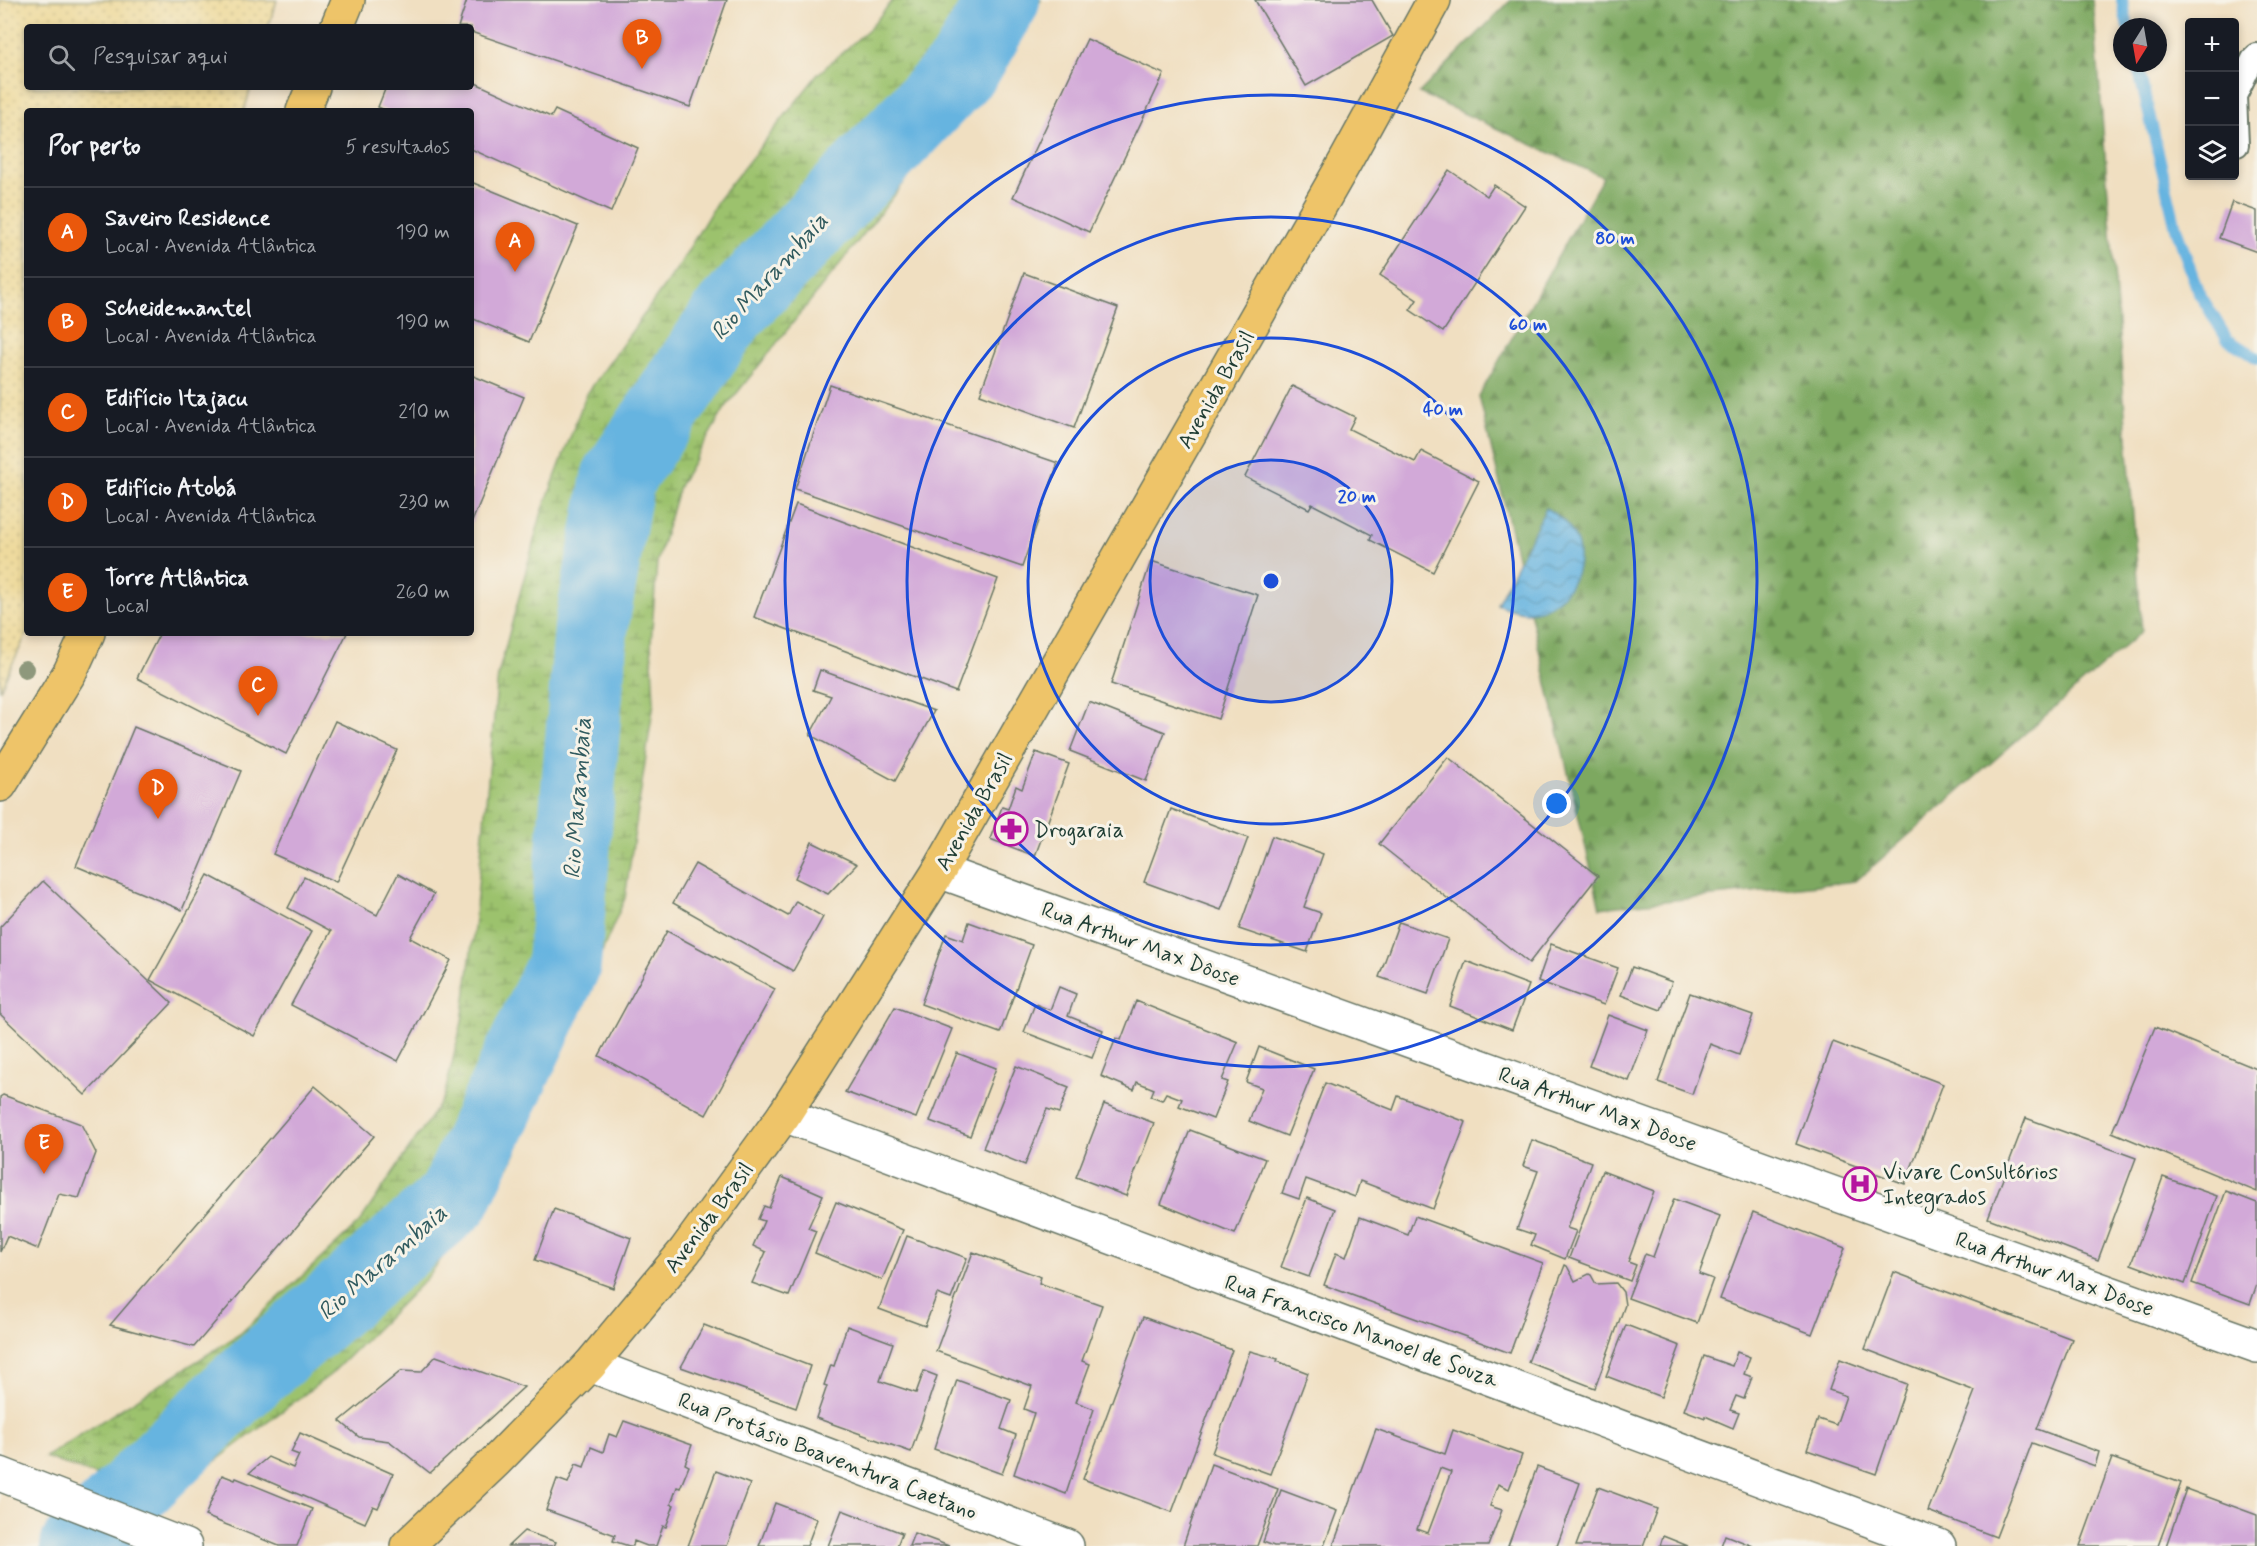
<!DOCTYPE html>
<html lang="pt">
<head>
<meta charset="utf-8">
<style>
  :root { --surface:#171b24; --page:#242831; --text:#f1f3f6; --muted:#9ea1a6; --line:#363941; --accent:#ea580c }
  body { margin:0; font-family:Mynerve,sans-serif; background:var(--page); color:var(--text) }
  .controls { position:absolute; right:18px; top:18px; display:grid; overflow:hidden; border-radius:6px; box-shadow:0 3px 9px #0003 }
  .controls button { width:54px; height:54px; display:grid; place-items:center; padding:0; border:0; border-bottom:2px solid var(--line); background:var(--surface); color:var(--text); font:30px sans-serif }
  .compass { position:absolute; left:2113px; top:18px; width:54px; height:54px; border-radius:50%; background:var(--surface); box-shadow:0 3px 9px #0003; rotate:191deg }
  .you { position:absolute; left:1557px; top:804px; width:21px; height:21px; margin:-15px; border:4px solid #fff; border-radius:50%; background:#1a73e8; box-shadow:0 0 0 9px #1a73e833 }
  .badge { display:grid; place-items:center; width:39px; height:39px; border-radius:50%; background:var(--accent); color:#fff; font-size:20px; font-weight:700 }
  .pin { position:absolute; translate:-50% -50px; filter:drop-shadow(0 2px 3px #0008) }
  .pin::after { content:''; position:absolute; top:32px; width:21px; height:18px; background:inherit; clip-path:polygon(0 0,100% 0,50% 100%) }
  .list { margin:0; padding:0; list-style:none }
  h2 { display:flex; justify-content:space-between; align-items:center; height:78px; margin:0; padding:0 24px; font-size:26px }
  h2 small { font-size:20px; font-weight:400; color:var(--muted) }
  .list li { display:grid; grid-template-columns:39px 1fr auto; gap:18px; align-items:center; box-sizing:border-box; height:90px; padding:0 24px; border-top:2px solid var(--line) }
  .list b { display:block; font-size:22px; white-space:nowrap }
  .list p { margin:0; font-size:20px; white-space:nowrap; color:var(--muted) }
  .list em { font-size:20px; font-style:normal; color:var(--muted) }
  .icon { flex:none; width:33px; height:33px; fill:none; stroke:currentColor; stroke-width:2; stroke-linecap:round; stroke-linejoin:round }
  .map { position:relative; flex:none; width:2257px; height:1546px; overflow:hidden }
  .search { position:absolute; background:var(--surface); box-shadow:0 3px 9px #0003; left:24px; top:24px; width:450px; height:66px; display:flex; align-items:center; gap:15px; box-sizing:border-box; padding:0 21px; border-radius:6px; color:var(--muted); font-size:22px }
  .panel { position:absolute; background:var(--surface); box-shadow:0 3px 9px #0003; left:24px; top:108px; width:450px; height:528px; border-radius:6px }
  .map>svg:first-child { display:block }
  .forest { fill:url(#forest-firs); stroke:#4e724a; stroke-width:1.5 }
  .wetland { fill:url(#wetland-marsh); stroke:#5e8050; stroke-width:1.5 }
  .sand { fill:url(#sand-dots); stroke:#868c69; stroke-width:1.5 }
  .water { fill:url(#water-waves); stroke:#42788a; stroke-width:1.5 }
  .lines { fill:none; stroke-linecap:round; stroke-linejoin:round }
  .stream { stroke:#66b4e0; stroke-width:12 }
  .river { stroke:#66b4e0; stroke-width:74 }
  .building { fill:#d2a9d8; fill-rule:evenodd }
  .service-casing { stroke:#687665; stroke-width:26 }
  .minor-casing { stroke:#687665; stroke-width:36 }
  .tertiary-casing { stroke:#687665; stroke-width:36 }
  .primary-casing { stroke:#687665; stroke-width:36 }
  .service { stroke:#fff; stroke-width:22 }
  .minor { stroke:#fff; stroke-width:33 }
  .tertiary { stroke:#fff; stroke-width:33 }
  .primary { stroke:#eec469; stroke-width:33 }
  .tree { fill:#8e987b }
  .ring { fill:none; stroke:#1d4ed8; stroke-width:3 }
  .labels { text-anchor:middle; stroke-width:6; stroke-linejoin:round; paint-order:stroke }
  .street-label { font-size:22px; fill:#1f3d34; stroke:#f7f3e8 }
  .poi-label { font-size:22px; fill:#1f3d34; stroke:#f7f3e8; text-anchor:start }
  .water-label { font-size:24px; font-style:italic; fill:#315b5f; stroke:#f7f3e8 }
  .centre { fill:#1d4ed8; stroke:#f7f3e8; stroke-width:3 }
  .ring-label { font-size:18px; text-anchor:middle; font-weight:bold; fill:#1d4ed8; stroke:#f7f3e8; stroke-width:6; stroke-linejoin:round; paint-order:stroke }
</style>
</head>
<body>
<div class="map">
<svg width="2257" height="1546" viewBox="0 0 2257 1546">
  <defs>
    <pattern id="forest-firs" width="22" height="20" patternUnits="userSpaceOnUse" patternTransform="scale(1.5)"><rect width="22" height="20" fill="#7da860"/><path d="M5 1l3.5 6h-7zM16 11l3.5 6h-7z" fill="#668a50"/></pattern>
    <pattern id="wetland-marsh" width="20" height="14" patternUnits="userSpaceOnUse" patternTransform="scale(1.5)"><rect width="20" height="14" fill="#9cc26d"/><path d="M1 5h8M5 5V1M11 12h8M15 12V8" fill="none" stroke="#7f9f5a"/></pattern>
    <pattern id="sand-dots" width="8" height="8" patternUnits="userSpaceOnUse" patternTransform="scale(1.5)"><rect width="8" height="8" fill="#eeda9e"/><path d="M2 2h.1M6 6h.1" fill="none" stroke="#ccbc89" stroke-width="1.8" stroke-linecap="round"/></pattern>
    <pattern id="water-waves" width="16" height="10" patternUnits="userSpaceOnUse" patternTransform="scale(1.5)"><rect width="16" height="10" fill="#66b4e0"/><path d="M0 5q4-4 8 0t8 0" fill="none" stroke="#5394b6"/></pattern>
  </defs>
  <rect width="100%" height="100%" fill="#f7f3e8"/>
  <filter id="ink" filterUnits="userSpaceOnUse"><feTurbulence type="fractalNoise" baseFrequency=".0167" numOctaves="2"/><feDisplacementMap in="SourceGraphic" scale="12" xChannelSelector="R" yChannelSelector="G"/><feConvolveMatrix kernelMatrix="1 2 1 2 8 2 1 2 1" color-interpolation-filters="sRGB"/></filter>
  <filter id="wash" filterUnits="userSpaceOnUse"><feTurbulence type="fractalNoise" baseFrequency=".008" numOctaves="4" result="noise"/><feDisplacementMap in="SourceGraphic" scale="24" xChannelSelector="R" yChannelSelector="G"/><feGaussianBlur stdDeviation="1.35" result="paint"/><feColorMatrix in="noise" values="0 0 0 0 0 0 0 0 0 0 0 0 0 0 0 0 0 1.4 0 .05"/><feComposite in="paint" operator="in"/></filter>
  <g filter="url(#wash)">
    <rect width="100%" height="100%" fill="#f0dfc1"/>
    <path class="forest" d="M1511,0h582l49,631 -286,250 -256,27 -121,-512 124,-219 -184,-84z"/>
    <path class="wetland" d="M893,0h148l-25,37 -130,169 -161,202 -46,78 -22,76 -6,81 3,59 -29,196 -115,268 -83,112 -97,97 -166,125 -119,-43 195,-123 119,-111 85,-126 18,-75 12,-94 24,-253 43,-160 45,-120 92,-128 40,-67 100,-126 52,-46z"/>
    <path class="sand" d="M0,0h277l-9,27h-241v60h224l-7,24h-217v522l-27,57z"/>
    <path class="water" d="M1546,508c11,7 21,14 27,26 19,32 -9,76 -45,78 -11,0 -22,-4 -31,-8z"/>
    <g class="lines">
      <g class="stream">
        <path d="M2122,0l6,27"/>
        <path d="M2137,63l39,165 22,63 29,48 30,19"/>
      </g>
      <path class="river" d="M77,1546l157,-155 220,-192 110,-235 27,-335 27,-151 112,-166 235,-246 38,-66"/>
    </g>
    <g id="blocks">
      <g class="building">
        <path d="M467,0h260l-37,107 -219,-75v-5h-13z"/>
        <path d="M1255,0h117l21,36 -87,50z"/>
        <path d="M1087,39l77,35 -75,158 -76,-35z"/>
        <path d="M471,81l80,36 4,-7 83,38 -27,64 -140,-63v-38h-84l-9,-4 8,-20h85z"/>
        <path d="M1449,170l38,26 7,-11 31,21 -82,126 -33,-22 7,-10 -37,-25z"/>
        <path d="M471,182l107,44 -49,116 -58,-24z"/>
        <path d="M2232,202l25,9v41l-38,-14z"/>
        <path d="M1024,273l94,35 -44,120 -94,-34z"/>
        <path d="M471,375l53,22 -53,127z"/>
        <path d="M830,385l228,78 -36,104 -227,-78z"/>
        <path d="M1292,386l63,31 -6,12 66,33 6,-11 58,30 -46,91 -63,-32 2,-5 -60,-31 -3,5 -64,-32z"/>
        <path d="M796,504l202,75 -42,113 -202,-75z"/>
        <path d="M1151,561l107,34 -40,124 -107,-35z"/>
        <path d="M160,633h187l-61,121 -149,-76z"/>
        <path d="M820,670l114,41 -39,70 -85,-46 21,-39 -18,-6z"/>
        <path d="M1089,702l76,30 -19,49 -76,-30z"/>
        <path d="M335,721l62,29 -61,132 -63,-28z"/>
        <path d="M134,727l107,44 -59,139 -106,-44z"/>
        <path d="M1036,752l33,12 -34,92 -45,-17 12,-32 6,2 8,-23 6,3z"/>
        <path d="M1448,757l150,119 -69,87 -150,-119z"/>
        <path d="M1171,809l77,29 -27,72 -77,-28z"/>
        <path d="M1272,836l51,18 -19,53 17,6 -14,39 -68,-23z"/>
        <path d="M812,842l45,22 -29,30 -33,-16z"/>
        <path d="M695,864l93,52 8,-15 27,16 -30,54 -120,-68z"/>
        <path d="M398,874l36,20 -24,44 41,22 -53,101 -107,-56 40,-74 -43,-23 16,-31 73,38z"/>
        <path d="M208,875l104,56 -58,105 -104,-56z"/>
        <path d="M43,881l129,122 -87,92 -85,-81v-87z"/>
        <path d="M969,922l63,23 -32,88 -79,-29 25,-70 17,6z"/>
        <path d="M1399,922l49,17 -20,55 -49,-17z"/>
        <path d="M667,931l108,58 -69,126 -107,-59z"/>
        <path d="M1551,944l67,24 -14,37 -66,-24z"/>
        <path d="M1466,961l63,24 -17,45 -62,-24z"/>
        <path d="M1632,967l40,15 -11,28 -40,-15z"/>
        <path d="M1059,987l17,7 -8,22 35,14 -11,28 -68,-26 11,-28 15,6z"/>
        <path d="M1690,993l63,22 -14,40 -29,-11 -18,50 -34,-12z"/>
        <path d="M1136,1001l102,41 -16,38 6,2 -15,37 -34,-13 3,-7 -16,-6 -4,7 -11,-4 3,-7 -17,-7 -3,8 -33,-14 15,-38 5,2z"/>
        <path d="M895,1007l57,22 -36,89 -71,-26z"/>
        <path d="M1608,1015l40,15 -19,51 -40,-15z"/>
        <path d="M2155,1027l102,42v123l-145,-60z"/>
        <path d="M1833,1042l110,42 -38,100 -109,-40z"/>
        <path d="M1259,1047l55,22 -27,67 -38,-15 13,-33 -16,-6z"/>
        <path d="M957,1053l39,15 -26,68 -40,-15z"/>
        <path d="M1016,1066l53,21 -10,26 -12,-4 -22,56 -42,-17z"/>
        <path d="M1325,1083l68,27 5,-14 68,26 -33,87 -73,-28 -5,16 -49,-18 -7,20 -17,-6z"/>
        <path d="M315,1086l59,50 -180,211 -84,-22z"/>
        <path d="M3,1095l78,29 15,29 -17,45 -20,-4 -21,55 -31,-13 -7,16v-155z"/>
        <path d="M1104,1104l50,19 -28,73 -50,-19z"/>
        <path d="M2026,1118l110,40 -38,102 -110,-42z"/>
        <path d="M1190,1130l75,29 -30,75 -74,-30z"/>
        <path d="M1532,1140l59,22 -24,66 9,3 -11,28 -34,-14 4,-10 -18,-6 21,-58 -15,-5z"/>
        <path d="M1602,1171l52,20 -26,71 8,3 -6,16 -61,-23z"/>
        <path d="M782,1177l41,18 -15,33 8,3 -27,65 -37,-13 14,-31 -13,-6 11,-25 -6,-2 6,-13 5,2z"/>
        <path d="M2163,1177l54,19 -32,88 -54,-20z"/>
        <path d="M2226,1191l31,12v81l-7,20 -58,-21z"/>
        <path d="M1307,1198l28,11 -26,68 -28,-10z"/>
        <path d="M1674,1199l46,17 -21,58 14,5 -16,44 -69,-25 17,-44 8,3z"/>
        <path d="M836,1202l67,28 -21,50 -67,-27z"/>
        <path d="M554,1209l77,29 -18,50 -78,-28z"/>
        <path d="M1753,1212l92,36 -33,86 -92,-35z"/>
        <path d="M1415,1216l128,47 -33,90 -186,-68 12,-32 10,4 14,-40 48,18z"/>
        <path d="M907,1236l60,22 -16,41 -14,-5 -12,32 -46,-17z"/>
        <path d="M973,1252l68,25 -2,6 63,22 -20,56 8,3 -14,38 18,7 -28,85 -52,-20 20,-61 -10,-4 8,-23 -96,-35z"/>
        <path d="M1565,1265l2,1 8,15 14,-7 2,1 5,9 20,-1 7,9 2,13 -30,83 -67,-26z"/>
        <path d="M1894,1272l178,67 -35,90 62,23 -4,14 -63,-23 -36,94 -68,-26 47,-120 -110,-42z"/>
        <path d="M1143,1317l89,33 -60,162 -89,-33z"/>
        <path d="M704,1325l106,41 -14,42 -115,-41z"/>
        <path d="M1626,1325l54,21 -19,51 -55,-21z"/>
        <path d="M847,1326l46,17 -13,38 36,12 8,-22 13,5 -26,76 -95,-34 11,-32 -3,-1 7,-20 3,1z"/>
        <path d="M1250,1351l28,8 -1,2 31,12 -38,101 -58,-21z"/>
        <path d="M1737,1352l13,5 -6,17 8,3 -8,22 -8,-3 -6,14 9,3 -6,15 -28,-12v2l-21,-8 20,-54 28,10z"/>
        <path d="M436,1356l88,31 -94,86 -41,-32 -30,-4 -19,-16 61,-50 20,1z"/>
        <path d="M1840,1359l67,25 -31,90 -69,-24 11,-31 18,6 10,-29 -17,-6z"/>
        <path d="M957,1380l54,20 -10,29 15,6 -14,39 -68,-25z"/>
        <path d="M624,1421l68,24 -7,19 4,2 -9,22 -3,-1 -6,17 3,1 -8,22 -3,-1 -7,20h-9l-13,-5 -1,5h-4l-16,-5 2,-6 -69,-25 11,-31 11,4 8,-19 8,3 7,-20 12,5 6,-18 8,3z"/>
        <path d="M1376,1429l69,25 8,-24 69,25 -13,34 -11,-5 -8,22 12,4 -14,36h-155zM1440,1468l11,4 -23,61 -11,-4z"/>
        <path d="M300,1433l93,41 -15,34 -5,-2 -8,17 -116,-50 19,-16 25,11 6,-13 -8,-3z"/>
        <path d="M2112,1458l69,25 -23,63h-78z"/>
        <path d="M1211,1464l67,25 -21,57h-74z"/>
        <path d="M1537,1467l43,16 -23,63h-49z"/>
        <path d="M716,1471l34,13 -23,62h-39z"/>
        <path d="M222,1475l13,5 1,-2 76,31 -15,37h-18l-74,-30z"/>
        <path d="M1598,1487l59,22 -14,37h-67z"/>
        <path d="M2186,1489l71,26v31h-91z"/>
        <path d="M1281,1490l56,21 -13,35h-50l-11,-4z"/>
        <path d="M775,1503l42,16 -10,27h-48z"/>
        <path d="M842,1510l60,23 -5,13h-69z"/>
        <path d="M524,1531l32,11 -2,4h-46z"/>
        <path d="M914,1533l35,13h-40z"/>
        <path d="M1725,1535l28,11h-32z"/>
        <path d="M1663,1536l25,10h-28z"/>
      </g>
    </g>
  </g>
  <g filter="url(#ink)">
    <use href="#blocks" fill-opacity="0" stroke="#687665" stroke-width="1.5"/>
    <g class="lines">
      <defs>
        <path id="service" d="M2237,145l-2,-49 18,-37 4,-4"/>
        <g id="minor">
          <path d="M939,871l1318,475"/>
          <path d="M784,1115l1155,431"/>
          <path d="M590,1365l477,181"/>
        </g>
        <path id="tertiary" d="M0,1474l185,72"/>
        <g id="primary">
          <path d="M337,27l11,-27"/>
          <path d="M303,111l10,-24"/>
          <path d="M0,785l70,-113 18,-39"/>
          <path d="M407,1546l90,-86 93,-95 95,-114 99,-136 155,-244 406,-709 89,-162"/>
        </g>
      </defs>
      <use href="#service" class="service-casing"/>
      <use href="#minor" class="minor-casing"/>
      <use href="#tertiary" class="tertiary-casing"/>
      <use href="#primary" class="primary-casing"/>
      <use href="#service" class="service"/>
      <use href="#minor" class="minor"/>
      <use href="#tertiary" class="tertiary"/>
      <use href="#primary" class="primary"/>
    </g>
    <circle class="tree" cx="25" cy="669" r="9"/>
  </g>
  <circle cx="1271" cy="581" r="121" fill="#1d4ed8" fill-opacity=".12"/>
  <g class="ring">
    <circle cx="1271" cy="581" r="121"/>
    <circle cx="1271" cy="581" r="243"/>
    <circle cx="1271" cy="581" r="364"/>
    <circle cx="1271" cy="581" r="486"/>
  </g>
  <defs>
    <symbol id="pharmacy-ring" viewBox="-11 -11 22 22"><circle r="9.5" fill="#f7f3e8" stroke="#b5179e" stroke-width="1.5"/><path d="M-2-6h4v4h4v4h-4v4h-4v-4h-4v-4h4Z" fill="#b5179e"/></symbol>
    <symbol id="hospital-ring" viewBox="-11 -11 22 22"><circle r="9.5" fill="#f7f3e8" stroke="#b5179e" stroke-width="1.5"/><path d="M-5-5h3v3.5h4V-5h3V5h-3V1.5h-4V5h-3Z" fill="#b5179e"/></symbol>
  </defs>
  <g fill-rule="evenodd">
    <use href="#pharmacy-ring" x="992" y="810" width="38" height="38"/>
    <use href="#hospital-ring" x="1841" y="1165" width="38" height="38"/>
  </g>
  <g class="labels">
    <g class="street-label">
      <text transform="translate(1215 389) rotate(-60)" y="8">Avenida Brasil</text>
      <text transform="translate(973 811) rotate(-60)" y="8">Avenida Brasil</text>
      <text transform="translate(1141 943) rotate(20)" y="8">Rua Arthur Max Dôose</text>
      <text transform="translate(1598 1108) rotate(20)" y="8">Rua Arthur Max Dôose</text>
      <text transform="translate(708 1217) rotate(-53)" y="8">Avenida Brasil</text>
      <text transform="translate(2055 1273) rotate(20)" y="8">Rua Arthur Max Dôose</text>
      <text transform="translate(1362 1330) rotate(20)" y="8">Rua Francisco Manoel de Souza</text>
      <text transform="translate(828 1455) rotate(21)" y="8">Rua Protásio Boaventura Caetano</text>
    </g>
    <g class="poi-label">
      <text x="1034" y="837">Drogaraia</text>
      <text x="1883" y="1179">Vivare Consultórios<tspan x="1883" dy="25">Integrados</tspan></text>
    </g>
    <g class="water-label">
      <text transform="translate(769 276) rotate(-48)" y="8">Rio Marambaia</text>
      <text transform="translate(577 798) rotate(-86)" y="8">Rio Marambaia</text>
      <text transform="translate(382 1262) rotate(-41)" y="8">Rio Marambaia</text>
    </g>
  </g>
  <circle cx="1271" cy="581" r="9" class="centre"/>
  <g class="ring-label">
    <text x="1615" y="244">80 m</text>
    <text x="1528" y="330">60 m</text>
    <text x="1443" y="415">40 m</text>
    <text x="1357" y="502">20 m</text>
  </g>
</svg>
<div class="controls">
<button>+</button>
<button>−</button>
<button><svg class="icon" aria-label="layers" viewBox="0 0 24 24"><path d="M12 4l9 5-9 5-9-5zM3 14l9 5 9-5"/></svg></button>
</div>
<svg class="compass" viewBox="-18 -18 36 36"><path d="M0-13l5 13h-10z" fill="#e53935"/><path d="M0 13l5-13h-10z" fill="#9ea1a6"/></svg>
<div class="you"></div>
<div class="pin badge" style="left:515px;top:272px">A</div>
<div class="pin badge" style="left:642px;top:69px">B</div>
<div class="pin badge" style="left:258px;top:716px">C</div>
<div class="pin badge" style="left:158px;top:819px">D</div>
<div class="pin badge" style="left:44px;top:1174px">E</div>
<div class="search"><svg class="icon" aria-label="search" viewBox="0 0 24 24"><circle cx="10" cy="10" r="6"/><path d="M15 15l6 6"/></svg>Pesquisar aqui</div>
<section class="panel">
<h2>Por perto<small>5 resultados</small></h2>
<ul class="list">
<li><span class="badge">A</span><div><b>Saveiro Residence</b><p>Local · Avenida Atlântica</p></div><em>190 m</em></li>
<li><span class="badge">B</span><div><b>Scheidemantel</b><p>Local · Avenida Atlântica</p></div><em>190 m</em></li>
<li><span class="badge">C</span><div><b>Edifício Itajacu</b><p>Local · Avenida Atlântica</p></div><em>210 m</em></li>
<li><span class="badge">D</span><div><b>Edifício Atobá</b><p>Local · Avenida Atlântica</p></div><em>230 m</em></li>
<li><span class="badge">E</span><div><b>Torre Atlântica</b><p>Local</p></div><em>260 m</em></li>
</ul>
</section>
</div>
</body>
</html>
